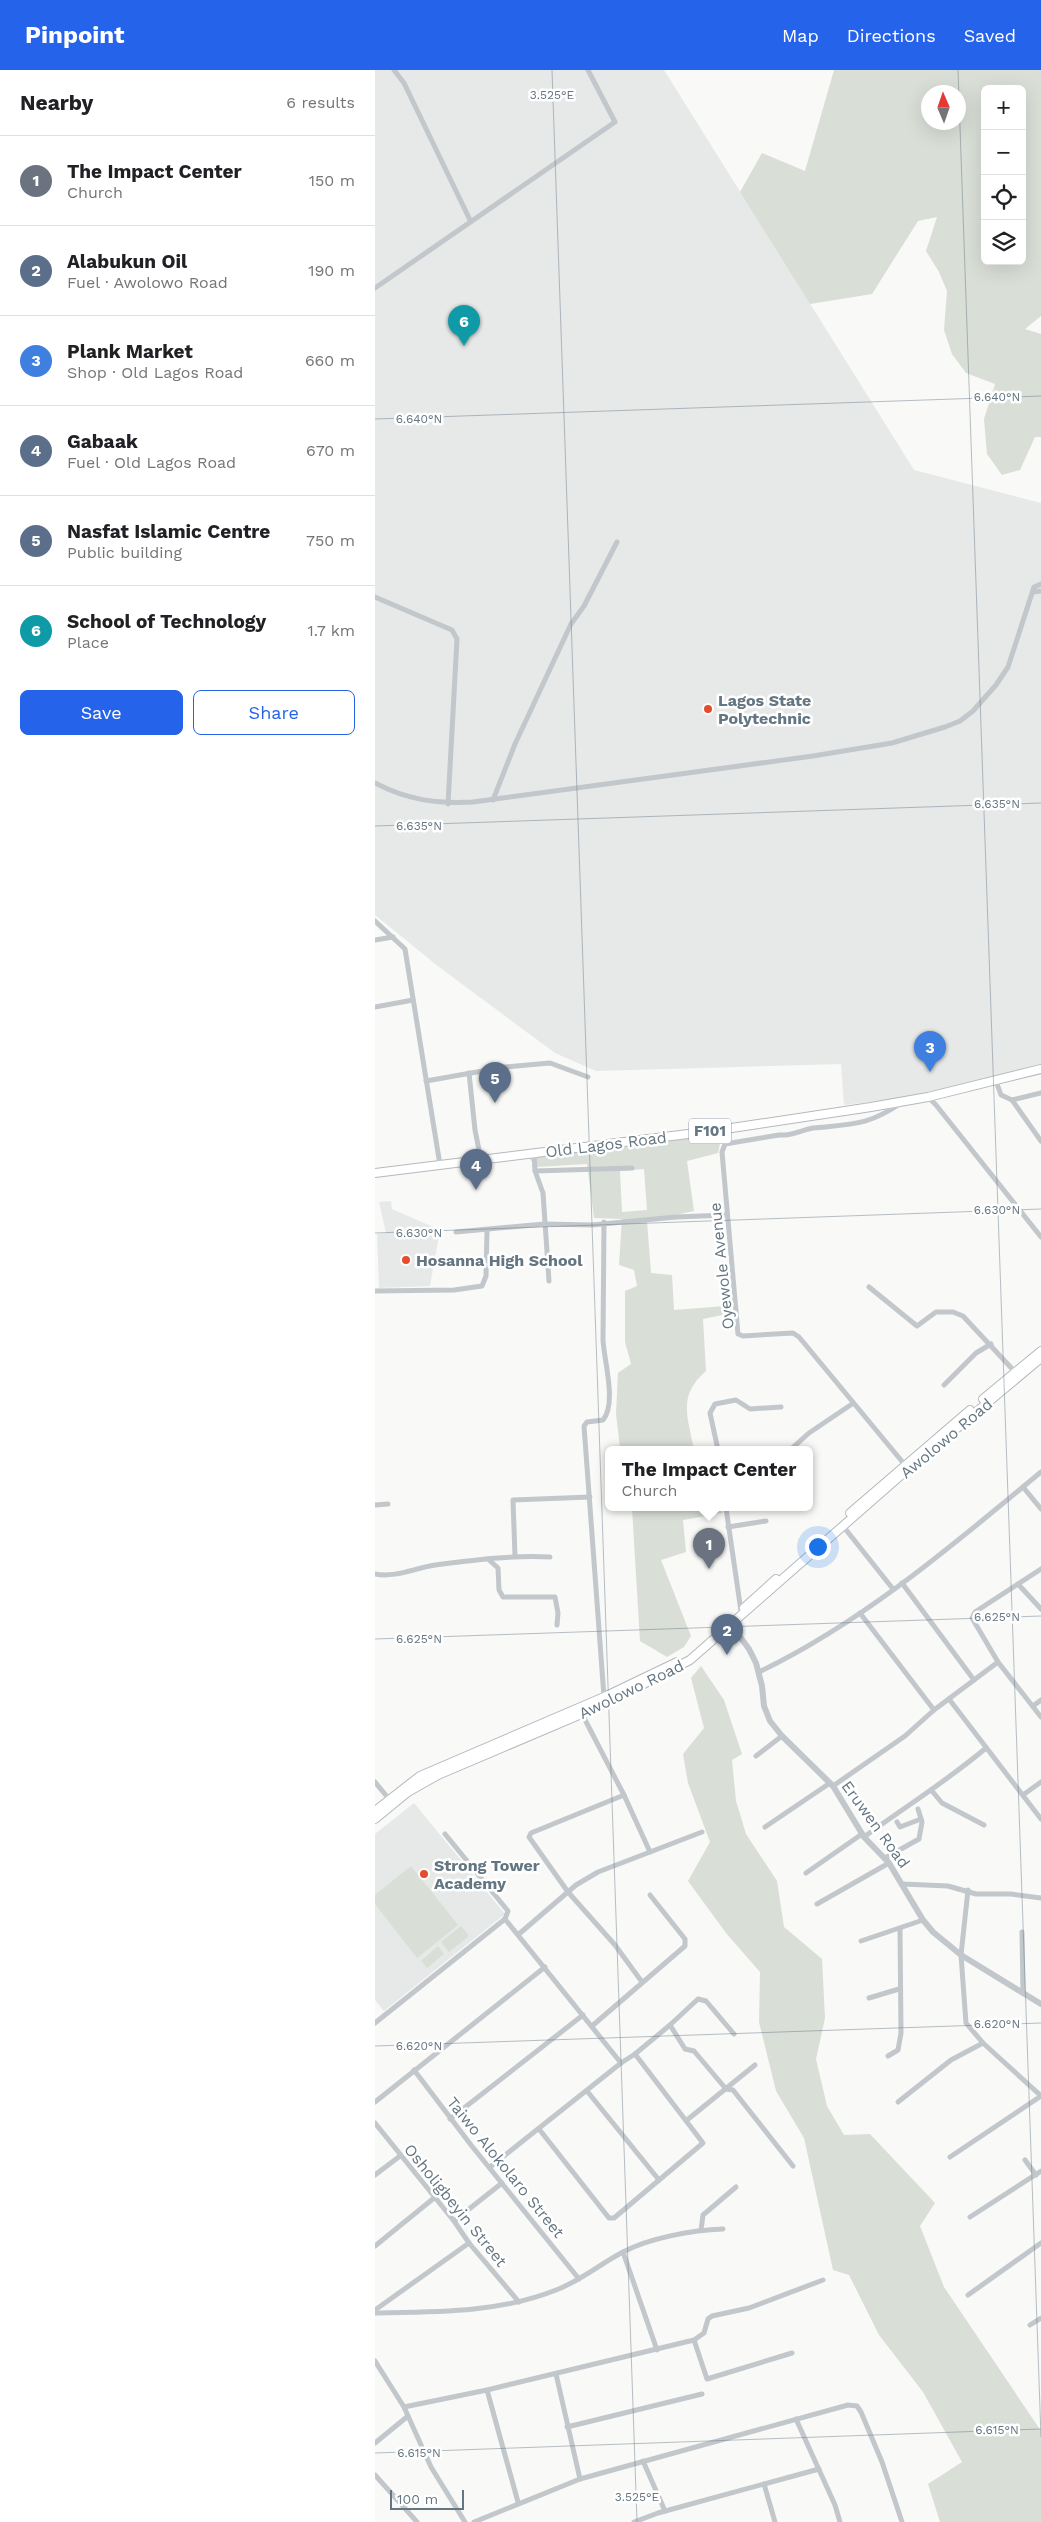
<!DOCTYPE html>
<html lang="en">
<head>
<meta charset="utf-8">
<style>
  :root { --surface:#fff; --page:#f6f6f6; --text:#202124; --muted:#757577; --line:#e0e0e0; --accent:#2563eb }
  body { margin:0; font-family:"Work Sans",sans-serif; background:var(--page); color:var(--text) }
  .controls { position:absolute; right:15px; top:15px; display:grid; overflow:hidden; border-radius:8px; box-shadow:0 5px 20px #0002 }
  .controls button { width:45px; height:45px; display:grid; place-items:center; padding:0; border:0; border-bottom:1px solid var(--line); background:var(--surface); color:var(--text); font:25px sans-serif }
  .compass { position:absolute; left:546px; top:15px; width:45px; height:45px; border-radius:50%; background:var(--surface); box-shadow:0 5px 20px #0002; rotate:358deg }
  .scale { position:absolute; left:15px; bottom:12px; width:74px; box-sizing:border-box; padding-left:5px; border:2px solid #647682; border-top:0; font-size:14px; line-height:18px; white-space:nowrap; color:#647682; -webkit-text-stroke:4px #fff; paint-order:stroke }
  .you { position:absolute; left:442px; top:1476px; width:18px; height:18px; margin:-12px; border:4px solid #fff; border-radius:50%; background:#1a73e8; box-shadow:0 0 0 8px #1a73e833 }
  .badge { display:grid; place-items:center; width:32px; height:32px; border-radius:50%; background:var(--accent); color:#fff; font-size:16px; font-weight:700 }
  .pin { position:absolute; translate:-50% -41px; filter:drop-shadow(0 1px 2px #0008) }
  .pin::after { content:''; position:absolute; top:26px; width:18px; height:15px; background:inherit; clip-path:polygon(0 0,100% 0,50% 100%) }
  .popup { position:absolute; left:230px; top:1376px; width:208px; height:65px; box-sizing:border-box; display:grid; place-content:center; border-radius:8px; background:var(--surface); filter:drop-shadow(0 1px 4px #0005); font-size:16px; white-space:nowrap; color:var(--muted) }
  .popup b { font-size:19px; color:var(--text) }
  .popup::after { content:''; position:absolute; left:50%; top:100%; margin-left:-10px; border:10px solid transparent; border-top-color:var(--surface) }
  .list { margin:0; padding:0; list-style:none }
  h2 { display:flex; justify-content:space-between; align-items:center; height:65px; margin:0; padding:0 20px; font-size:21px }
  h2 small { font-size:16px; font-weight:400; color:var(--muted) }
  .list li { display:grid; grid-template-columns:32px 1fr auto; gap:15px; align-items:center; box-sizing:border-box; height:90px; padding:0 20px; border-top:1px solid var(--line) }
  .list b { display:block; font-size:19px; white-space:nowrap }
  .list p { margin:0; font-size:16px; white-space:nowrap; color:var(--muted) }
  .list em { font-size:16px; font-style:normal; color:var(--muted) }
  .actions { display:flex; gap:10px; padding:15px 20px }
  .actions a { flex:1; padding:11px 0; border:1px solid var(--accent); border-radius:8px; text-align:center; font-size:18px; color:var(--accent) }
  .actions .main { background:var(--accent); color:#fff }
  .icon { flex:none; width:28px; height:28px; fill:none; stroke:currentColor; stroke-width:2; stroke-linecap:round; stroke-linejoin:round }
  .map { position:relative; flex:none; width:666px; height:2452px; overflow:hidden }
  header { display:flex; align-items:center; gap:30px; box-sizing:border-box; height:70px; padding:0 25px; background:var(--accent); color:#fff }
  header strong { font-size:24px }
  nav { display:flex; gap:28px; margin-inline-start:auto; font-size:18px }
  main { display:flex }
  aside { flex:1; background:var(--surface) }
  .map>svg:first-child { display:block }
  .built { fill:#e7e8e8 }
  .green { fill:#d9ded6; fill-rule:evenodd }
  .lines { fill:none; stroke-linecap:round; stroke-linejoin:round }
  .secondary-casing { stroke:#b2b9be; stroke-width:10 }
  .primary-casing { stroke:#b4b9bd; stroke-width:10 }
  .minor { stroke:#c2c7cb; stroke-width:5 }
  .tertiary { stroke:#c2c7cb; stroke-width:6 }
  .secondary { stroke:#fff; stroke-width:8 }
  .primary { stroke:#fff; stroke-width:8 }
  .ticks { fill:none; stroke:#647682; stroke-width:1; stroke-opacity:0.45 }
  .poi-dot { fill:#e44c2c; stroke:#fff; stroke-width:2 }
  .labels { text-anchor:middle; stroke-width:5; stroke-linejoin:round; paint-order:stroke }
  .shield { fill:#fff; stroke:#929fa8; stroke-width:1 }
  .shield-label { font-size:15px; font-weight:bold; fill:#647682 }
  .poi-label { font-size:16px; font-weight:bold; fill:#647682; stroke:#fff; text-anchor:start }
  .street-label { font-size:16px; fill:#647682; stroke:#fff }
  .ticks-label { font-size:12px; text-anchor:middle; fill:#647682; stroke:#fff; stroke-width:5; stroke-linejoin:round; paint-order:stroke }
</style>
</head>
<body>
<header>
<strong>Pinpoint</strong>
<nav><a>Map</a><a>Directions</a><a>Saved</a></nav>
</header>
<main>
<aside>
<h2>Nearby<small>6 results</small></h2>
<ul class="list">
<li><span class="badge" style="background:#6b7280">1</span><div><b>The Impact Center</b><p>Church</p></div><em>150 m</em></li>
<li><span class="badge" style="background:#5c6f8a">2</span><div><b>Alabukun Oil</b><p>Fuel · Awolowo Road</p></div><em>190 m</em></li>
<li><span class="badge" style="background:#3f7fe0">3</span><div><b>Plank Market</b><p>Shop · Old Lagos Road</p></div><em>660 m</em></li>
<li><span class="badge" style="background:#5c6f8a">4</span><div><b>Gabaak</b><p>Fuel · Old Lagos Road</p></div><em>670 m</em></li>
<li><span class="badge" style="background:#5c6f8a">5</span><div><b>Nasfat Islamic Centre</b><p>Public building</p></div><em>750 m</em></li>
<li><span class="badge" style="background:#0f9aa8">6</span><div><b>School of Technology</b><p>Place</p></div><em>1.7 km</em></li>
</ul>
<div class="actions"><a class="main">Save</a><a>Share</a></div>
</aside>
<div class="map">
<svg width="666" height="2452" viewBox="0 0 666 2452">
  <rect width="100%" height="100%" fill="#f9f9f7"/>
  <g class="built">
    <path d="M0,0h289l250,400 127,33v562l-122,31 -75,9 -3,-41 -245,7 -41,-18 -116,-86 -64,-52z"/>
    <path d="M16,1131l1,8 48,21 -10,56 -51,2 -2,-54 9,-1 -7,-31z"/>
    <path d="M39,1733l91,111 -121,97 -9,-11v-166z"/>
  </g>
  <g class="green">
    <path d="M459,0h207v246l-16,13 16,5v103h-6l-15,33 -18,5 -15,-21 -3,-35 11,-35 -29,-11 -14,-19 -8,-24 3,-39 -8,-19 -13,-21 11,-34 -19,4 -46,73 -62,10 -70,-112 22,-39 43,18zM610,19h37v172h-37zM584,22v30h-30v-30z"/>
    <path d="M347,1064l-4,19 -31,8 7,50 -47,10 4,52 21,2 2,35 51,-4 2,8 -24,5 3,52c-29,25 -18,46 -12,79h-71l-3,-3 -4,-33 2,-41 13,-9 -6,-22v-51l12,-5 -3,-16 -15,-5 3,-46 -28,-1 -7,-54 -50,3 -9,-10zM269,1099l3,41 -25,2 -2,-41z"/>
    <path d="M257,1438h89l1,5 -39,7 3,32 -25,8 30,76 -7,11 -17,10 -27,-16z"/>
    <path d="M326,1596l23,34 18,54 -10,6 4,41 10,33 31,47 7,46 38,32 3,59 -9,41 11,47 17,29 26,-1 65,69 -15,23 24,61 97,144v91h-101l-12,-38 34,-22 -39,-70 -44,-57 -30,-60 -16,-5 -29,-132 -28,-47 -17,-69 1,-50 -34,-39 -38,-52 22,-39 -22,-59 -5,-29 21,-26 -13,-50z"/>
    <path d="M36,1796l47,59 -41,33 -42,-54v-9z"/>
    <path d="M86,1856l8,10 -20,16 -8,-10z"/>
    <path d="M63,1876l6,8 -17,14 -6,-7z"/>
  </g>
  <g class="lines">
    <defs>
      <g id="secondary">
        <path d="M608,1329l58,-48"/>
        <path d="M475,1443l120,-103"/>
        <path d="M369,1538l32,-29"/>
        <path d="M0,1741l45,-35 184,-79 73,-35"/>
        <path d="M0,1749l33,-27 30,-17 167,-71 85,-44 218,-191 133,-111"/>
      </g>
      <path id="primary" d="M0,1103l337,-42 159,-24 57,-10 113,-28"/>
    </defs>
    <use href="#secondary" class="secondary-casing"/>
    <use href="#primary" class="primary-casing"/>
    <g class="minor">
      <path d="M19,0l10,13 66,137"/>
      <path d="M0,218l240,-166 -27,-52"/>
      <path d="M658,522l8,-1"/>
      <path d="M0,527l77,33 5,9 -9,165"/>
      <path d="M0,713c32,17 62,21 98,19l340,-46 79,-13 53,-16 15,-6 13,-10 23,-26 12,-18 26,-80 7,-3"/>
      <path d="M118,730l22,-56 56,-120 13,-18 33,-64"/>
      <path d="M0,851l30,28 35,216"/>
      <path d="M0,870l18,-3"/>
      <path d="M0,937l38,-7"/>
      <path d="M94,1003l6,57 6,30"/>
      <path d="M51,1011l79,-14 45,-4 38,14"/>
      <path d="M621,1011l5,14 11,5 29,-7"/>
      <path d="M553,1027l8,8 105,132"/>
      <path d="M637,1030l29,41"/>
      <path d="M528,1032c-36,24 -49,22 -90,26 -12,2 -20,8 -34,7l-54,9 -3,8 16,182 5,2 50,-3 6,4 106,128"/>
      <path d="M159,1084l1,17 8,22 6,88"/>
      <path d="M160,1101l97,-3"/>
      <path d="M229,1152l-1,118c1,21 14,63 0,80l-16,2 -3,4 20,271"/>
      <path d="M81,1162l88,-8 48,1 84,-8 51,-2"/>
      <path d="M494,1217l48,39 19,-14h17l10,4 53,57"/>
      <path d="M0,1221l79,-1 28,-4 4,-10 1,-46"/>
      <path d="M569,1315l32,-32 15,-9"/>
      <path d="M343,1380l-8,-37 5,-9 21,-4 14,9 31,-2"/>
      <path d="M415,1380l19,-17 43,-29"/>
      <path d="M648,1417l18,22"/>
      <path d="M0,1435l13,-1"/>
      <path d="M351,1438l15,103"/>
      <path d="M468,1456l50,63"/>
      <path d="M353,1457l38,-6"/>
      <path d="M140,1486l-2,-56 77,-3"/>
      <path d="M113,1489l10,9 1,22 4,7h52l3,16 -1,12"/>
      <path d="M666,1499l-66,43 -3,6 26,44 43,55"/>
      <path d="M0,1504c20,4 40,-6 60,-9 39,-5 77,-10 115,-8"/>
      <path d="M527,1513l72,97"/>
      <path d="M643,1514l23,25"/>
      <path d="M485,1543l74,97"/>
      <path d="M384,1602c104,-50 194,-127 282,-200"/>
      <path d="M574,1629l92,120"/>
      <path d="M658,1636l8,-6"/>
      <path d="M207,1644l42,81 26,57"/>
      <path d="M381,1686l26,-20"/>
      <path d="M0,1712l14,17"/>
      <path d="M458,1716l72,-50 29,-26 64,-48"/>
      <path d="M557,1721l10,12 42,22"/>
      <path d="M249,1725l-93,38 -2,4 39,55 47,53 27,37"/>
      <path d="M648,1725l18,-13"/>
      <path d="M522,1752l3,5 21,-8"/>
      <path d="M390,1757l65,-44"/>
      <path d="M70,1764l63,77 -3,8"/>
      <path d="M489,1767c41,-30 83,-56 122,-89"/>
      <path d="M510,1788l34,-19 3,-17 -4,-13"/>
      <path d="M431,1803l56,-39"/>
      <path d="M527,1814l46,2 28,8h35l30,4"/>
      <path d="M593,1820l-7,65 5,68 17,20 58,53"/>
      <path d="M442,1834l72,-41"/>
      <path d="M130,1849l116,144"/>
      <path d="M647,1862l1,60"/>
      <path d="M144,1864l57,-49 22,-13 104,-40"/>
      <path d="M486,1871l62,-21"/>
      <path d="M494,1928l30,-9"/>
      <path d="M0,1953l130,-104"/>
      <path d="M295,1955l15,24 9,2 32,38 7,1 60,76"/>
      <path d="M217,1956l93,-80v-7l-35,-44"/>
      <path d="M513,1986l10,-6 3,-17 -1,-104"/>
      <path d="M39,2000l57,75 108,134"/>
      <path d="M212,2021l72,89"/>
      <path d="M0,2032l170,-135"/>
      <path d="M523,2032l53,-42 32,-17"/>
      <path d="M75,2049l133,-104"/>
      <path d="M312,2050l68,-55"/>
      <path d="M0,2053l79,98 15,22 50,59"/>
      <path d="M164,2059l70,89h5l89,-75 -68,-89"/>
      <path d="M575,2087l91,-61"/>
      <path d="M650,2090l11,15"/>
      <path d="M115,2097l131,-104 14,-9 35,-29 28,-26 8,2 28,33"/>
      <path d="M0,2105l25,-19"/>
      <path d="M595,2147l71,-46"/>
      <path d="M79,2151l48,-38"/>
      <path d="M326,2160l2,-15 33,-28"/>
      <path d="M0,2176l59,-48"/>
      <path d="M248,2182l34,98"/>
      <path d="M593,2225l73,-52"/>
      <path d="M0,2240l94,-67"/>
      <path d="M0,2243c60,-1 124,0 181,-23 24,-9 44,-26 67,-38 26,-14 70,-22 100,-23"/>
      <path d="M655,2255l11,-7"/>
      <path d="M319,2270l13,39 85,-26"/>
      <path d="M0,2291l29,46 27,60 34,55"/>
      <path d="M181,2304l24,105"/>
      <path d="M112,2320l31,112"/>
      <path d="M29,2337l83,-17 207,-50 10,-7 4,-14 4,-3 37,-8 74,-28"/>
      <path d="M421,2349l39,86 5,17"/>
      <path d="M192,2357l135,-33"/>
      <path d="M0,2373l33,-27"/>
      <path d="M268,2391l22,50"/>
      <path d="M0,2405l42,47"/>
      <path d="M389,2414l11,38"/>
      <path d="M99,2452l106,-43 268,-74 9,1 4,6 21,50 20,60"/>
      <path d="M259,2452l24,-9 161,-44"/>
    </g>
    <path class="tertiary" d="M357,1556l17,23 7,14 6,23 2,20 6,15 12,15 51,50 31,51 25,26 34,57 10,12 28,23 80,49"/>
    <use href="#secondary" class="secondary"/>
    <use href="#primary" class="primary"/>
  </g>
  <path class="ticks" d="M177,0l85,2452M583,0l83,2367M0,349l666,-23M0,756l666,-23M0,1163l666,-24M0,1569l666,-23M0,1976l666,-23M0,2383l666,-24"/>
  <g class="poi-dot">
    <circle cx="333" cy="639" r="5"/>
    <circle cx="31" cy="1190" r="5"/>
    <circle cx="49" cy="1804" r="5"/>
  </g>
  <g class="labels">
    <rect class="shield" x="314" y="1048.5" width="42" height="25" rx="4"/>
    <g class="shield-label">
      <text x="335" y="1066">F101</text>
    </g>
    <g class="poi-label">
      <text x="343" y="636">Lagos State<tspan x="343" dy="18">Polytechnic</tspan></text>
      <text x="41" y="1196">Hosanna High School</text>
      <text x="59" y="1801">Strong Tower<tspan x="59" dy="18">Academy</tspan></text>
    </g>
    <g class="street-label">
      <text transform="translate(231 1074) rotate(-7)" y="6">Old Lagos Road</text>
      <text transform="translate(346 1196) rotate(-96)" y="6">Oyewole Avenue</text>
      <text transform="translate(571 1368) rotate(-40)" y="6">Awolowo Road</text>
      <text transform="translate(256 1619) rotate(-26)" y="6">Awolowo Road</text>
      <text transform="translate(501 1754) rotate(54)" y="6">Eruwen Road</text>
      <text transform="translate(131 2097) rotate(51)" y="6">Taiwo Alokolaro Street</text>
      <text transform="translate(81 2135) rotate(51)" y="6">Osholigbeyin Street</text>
    </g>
  </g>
  <g class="ticks-label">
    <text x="177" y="29">3.525°E</text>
    <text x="622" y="331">6.640°N</text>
    <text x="44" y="353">6.640°N</text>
    <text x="622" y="738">6.635°N</text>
    <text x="44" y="760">6.635°N</text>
    <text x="622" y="1144">6.630°N</text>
    <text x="44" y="1167">6.630°N</text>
    <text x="622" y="1551">6.625°N</text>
    <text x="44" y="1573">6.625°N</text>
    <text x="622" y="1958">6.620°N</text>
    <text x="44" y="1980">6.620°N</text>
    <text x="622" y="2364">6.615°N</text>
    <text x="44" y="2387">6.615°N</text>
    <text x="262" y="2431">3.525°E</text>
  </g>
</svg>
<div class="controls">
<button>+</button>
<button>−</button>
<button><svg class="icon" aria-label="locate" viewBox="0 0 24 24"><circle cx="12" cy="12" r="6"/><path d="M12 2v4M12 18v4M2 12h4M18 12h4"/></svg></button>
<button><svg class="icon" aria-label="layers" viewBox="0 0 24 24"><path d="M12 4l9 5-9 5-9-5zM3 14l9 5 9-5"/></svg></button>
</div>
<svg class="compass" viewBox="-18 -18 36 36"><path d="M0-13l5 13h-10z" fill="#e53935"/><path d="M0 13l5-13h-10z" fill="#757577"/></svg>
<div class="scale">100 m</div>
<div class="you"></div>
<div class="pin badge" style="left:334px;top:1499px;background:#6b7280">1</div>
<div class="popup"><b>The Impact Center</b>Church</div>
<div class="pin badge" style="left:352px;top:1585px;background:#5c6f8a">2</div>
<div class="pin badge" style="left:555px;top:1002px;background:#3f7fe0">3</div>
<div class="pin badge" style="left:101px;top:1120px;background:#5c6f8a">4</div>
<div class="pin badge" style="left:120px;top:1033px;background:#5c6f8a">5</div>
<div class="pin badge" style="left:89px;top:276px;background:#0f9aa8">6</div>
</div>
</main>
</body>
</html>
